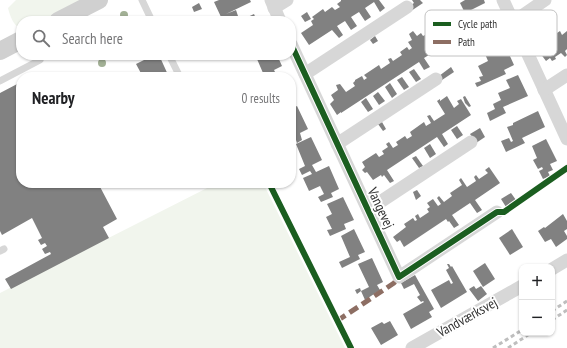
<!DOCTYPE html>
<html lang="en">
<head>
<meta charset="utf-8">
<style>
  :root { --surface:#fff; --page:#f2f2f2; --text:#202124; --muted:#757577; --line:#e0e0e0 }
  body { margin:0; font-family:"PT Sans Narrow",sans-serif; background:var(--page); color:var(--text) }
  .controls { position:absolute; right:12px; bottom:12px; display:grid; overflow:hidden; border-radius:8px; box-shadow:0 1px 3px #0004 }
  .controls button { width:36px; height:36px; display:grid; place-items:center; padding:0; border:0; border-bottom:1px solid var(--line); background:var(--surface); color:var(--text); font:20px sans-serif }
  .list { margin:0; padding:0; list-style:none }
  h2 { display:flex; justify-content:space-between; align-items:center; height:52px; margin:0; padding:0 16px; font-size:17px }
  h2 small { font-size:13px; font-weight:400; color:var(--muted) }
  .icon { flex:none; width:22px; height:22px; fill:none; stroke:currentColor; stroke-width:2; stroke-linecap:round; stroke-linejoin:round }
  .map { position:relative; flex:none; width:567px; height:348px; overflow:hidden }
  .search { position:absolute; background:var(--surface); box-shadow:0 1px 3px #0004; left:16px; top:16px; width:280px; height:44px; display:flex; align-items:center; gap:10px; box-sizing:border-box; padding:0 14px; border-radius:16px; color:var(--muted); font-size:15px }
  .panel { position:absolute; background:var(--surface); box-shadow:0 1px 3px #0004; left:16px; top:72px; width:280px; height:116px; border-radius:16px }
  .map>svg:first-child { display:block }
  .green { fill:#f1f5ed }
  .building { fill:#818181 }
  .lines { fill:none; stroke-linecap:round; stroke-linejoin:round }
  .lane { stroke:#d7d7d7; stroke-width:7 }
  .street { stroke:#d7d7d7; stroke-width:13 }
  .secondary { stroke:#d0d0d0; stroke-width:18 }
  .rail { stroke:#bebebe; stroke-width:3; stroke-dasharray:4 3; stroke-linecap:butt }
  .quiet { stroke:#8d6e63; stroke-width:5; stroke-dasharray:10 5; stroke-linecap:butt }
  .cycleway-casing { stroke:#fff; stroke-width:8 }
  .cycleway { stroke:#1b5e20; stroke-width:6 }
  .tree { fill:#a2b095 }
  .labels { text-anchor:middle; stroke-width:4; stroke-linejoin:round; paint-order:stroke }
  .street-label { font-size:14px; fill:#333; stroke:#fff }
  .key { fill:#fff; stroke:#c2c2c2; stroke-width:1 }
  .key-label { font-size:11px; fill:#333 }
</style>
</head>
<body>
<div class="map">
<svg width="567" height="348" viewBox="0 0 567 348">
  <rect width="100%" height="100%" fill="#fff"/>
  <g class="green">
    <path d="M16,0h67l-40,21h-22v8c-8,-4 -11,-13 -13,-21z"/>
    <path d="M217,183h46l82,165h-345v-55z"/>
  </g>
  <g class="building">
    <path d="M219,0h31l1,2 -25,12 10,-4 2,6 -10,5h-10l6,-3 -1,-2 -2,1 -7,-15z"/>
    <path d="M341,0h38l6,8 -5,4 -6,-10 -9,6 6,9 -6,4 -6,-9 -8,5 6,9 -6,4 -6,-9 -8,5 6,9 -4,3 -7,-8 -23,15 -8,-12 12,-8 -2,-4 3,-2 -2,-2 11,-8 2,3 7,-5 3,3 5,-3 -3,-3 4,-3z"/>
    <path d="M412,0h8l3,3 -12,8 -3,-4 6,-4z"/>
    <path d="M465,0h19l1,3 -20,10 -5,-10z"/>
    <path d="M199,3l3,6 -8,3 -2,-5z"/>
    <path d="M307,12l4,7 -6,3 -4,-6z"/>
    <path d="M254,14l3,7h-18z"/>
    <path d="M413,31l4,5 4,-3 2,3 4,-2 10,16 -13,8 6,9 -6,3 -5,-8 -78,51v-1l-4,3 -7,-11 4,-4 -3,-5 7,-5 -2,-5 4,-1 6,8 9,-6 -2,-3 2,-2v-1l7,-4 2,4 3,-2 -3,-3 15,-10 2,4 9,-6 -2,-4 3,-1 2,3 9,-6 -2,-3 7,-5 2,3 3,-2 -4,-6 4,-2 -3,-6z"/>
    <path d="M560,31l2,4 5,-4v18l-2,2 2,4 -2,2 -4,-4 -6,4 1,2 -4,2 -2,-3 -4,3 -6,-8 5,-3 -6,-8 10,-6 4,5 4,-3 -3,-3z"/>
    <path d="M375,36l3,5 -5,3 -3,-4z"/>
    <path d="M505,45l9,20 -10,5 2,4 -29,13 -2,-4 6,-2 -2,-4 4,-1 -5,-10 10,-5 -3,-7z"/>
    <path d="M154,55h5l10,22 4,-2 1,2h-31l-7,-13z"/>
    <path d="M260,55h17l5,11 -8,4 2,4 -5,3h-14l6,-4 -6,-14 3,-2z"/>
    <path d="M451,67l3,5 -12,8 -3,-4z"/>
    <path d="M414,69l7,10 -5,3 -7,-10z"/>
    <path d="M518,75l10,21 -25,11 3,6 -16,8 -3,-8 8,-4 -2,-5 8,-4 -3,-7 12,-5 -4,-8z"/>
    <path d="M402,77l7,10 -5,3 -7,-10z"/>
    <path d="M21,82v101h77l19,36 -14,8 6,11 -98,51 -6,-10 46,-25 -1,-2 -5,2 -3,-5 5,-3 -2,-3 -4,2 -3,-5 4,-2 -10,-20 -30,17 -2,-4v-138z"/>
    <path d="M390,83l7,11 -5,4 -7,-11z"/>
    <path d="M378,92l7,9 -6,4 -6,-9z"/>
    <path d="M447,96l7,12 5,-4 -2,-3 4,-2 10,16 -29,19 6,10 -4,3 -7,-10 -50,33 7,11 -4,2 -6,-8 -2,2 -1,-2 -8,5 -6,-8 -2,1 -3,-3 3,-3 -3,-5 14,-9 3,4 5,-3 -2,-3 6,-4 -2,-3 3,-2 4,6 5,-3 -2,-3 9,-6 2,3 5,-3 -2,-4 14,-10 2,4 5,-3 -4,-7 3,-1 4,6 11,-7 -8,-13 3,-2v2z"/>
    <path d="M465,96l6,10 -2,1 -4,-4 -2,-6z"/>
    <path d="M366,98l7,11 -5,3 -7,-10z"/>
    <path d="M297,106l11,23 -8,4 2,7 -5,3 -1,-3 -5,2v-33z"/>
    <path d="M538,111l7,16 -23,11 3,5 -19,9 -5,-11 8,-3 2,4 2,-1 -6,-14 6,-2v-2z"/>
    <path d="M382,122l4,7 -3,2 -5,-7z"/>
    <path d="M457,126l6,9 -6,4 -6,-9z"/>
    <path d="M480,128l5,9 -9,6 -6,-9z"/>
    <path d="M311,137l11,23 -10,5 4,7 13,-6 10,23 -8,4 2,4 -12,5 -3,-5 6,-3 -4,-8 -11,5 -6,-13 9,-4 -2,-3 -8,4 -3,-6 6,-3 -9,-22z"/>
    <path d="M546,139l11,22 -7,3 3,6 -5,2 2,4 -7,3 -4,-8 4,-2 -1,-2 -4,2 -5,-9 4,-2 -5,-12z"/>
    <path d="M430,144l6,10 -6,4 -6,-10z"/>
    <path d="M416,156l7,10 -4,2 -7,-10z"/>
    <path d="M489,167l11,16 -25,17 7,10 -5,3 -7,-10 -18,12 7,10 -5,3 -5,-7 -1,1 -2,-3 -42,28 -4,-7 -3,2 -4,-5 13,-10 -2,-3 9,-6 2,3 2,-1 -2,-4 3,-2 2,4 9,-6 -2,-3 3,-2 -3,-4 6,-4 5,7 3,-2 -4,-6 2,-2 5,6 8,-6 -2,-3 12,-8 -3,-5 2,-2 6,9 9,-6 -2,-4 2,-2 3,4 9,-6 -3,-3z"/>
    <path d="M417,190l4,6 -5,4 -3,-8z"/>
    <path d="M511,193l5,7 -10,7 -5,-8z"/>
    <path d="M343,197l11,23 -10,4 2,5 -16,7 -3,-6 5,-1 -6,-12 6,-3 -5,-10z"/>
    <path d="M563,214l4,7v8l-3,2 3,5v3l-11,8 -5,-8 -6,3 -7,-11 6,-4 1,1z"/>
    <path d="M354,229l11,23 -7,3 2,4 -18,9 -3,-6 11,-5 -9,-21z"/>
    <path d="M512,229l11,18 -13,8 -11,-17z"/>
    <path d="M372,258l11,24 -6,3 3,5 -15,10 -4,-9 -4,3 -2,-4 5,-2 1,3 8,-4 -11,-23z"/>
    <path d="M485,263l10,16 -12,8 -10,-16z"/>
    <path d="M447,264h2l2,3 1,-1 15,26 -26,16 -10,-18 18,-10 2,4 2,-1 -7,-13 3,-2z"/>
    <path d="M415,275l19,34 -5,3 3,5 -21,12 -8,-15 21,-12 -1,-1 -2,1 -4,-5 3,-2 -6,-11 -10,5 -3,-6z"/>
    <path d="M474,286l2,3 5,-3 6,8 -9,7 -9,-12z"/>
    <path d="M390,321l8,14 -17,10 -10,-17 11,-6 2,2z"/>
  </g>
  <g class="lines">
    <g class="lane">
      <path d="M142,0l10,21"/>
      <path d="M169,55l11,22"/>
      <path d="M0,81l40,-21"/>
      <path d="M0,251l4,-2"/>
    </g>
    <g class="street">
      <path d="M271,0l9,21"/>
      <path d="M503,0l64,139"/>
      <path d="M274,8l13,-8"/>
      <path d="M513,22l32,-22"/>
      <path d="M291,44l108,233 98,-65"/>
      <path d="M305,74l102,-67"/>
      <path d="M544,90l23,-15"/>
      <path d="M337,144l99,-65"/>
      <path d="M368,210l103,-68"/>
      <path d="M552,269l15,-9"/>
      <path d="M412,348l110,-62"/>
    </g>
    <g class="secondary">
      <path d="M58,21l41,-21"/>
      <path d="M0,51l21,-11"/>
    </g>
    <g class="rail">
      <path d="M552,311l15,-10"/>
      <path d="M552,320l15,-10"/>
      <path d="M493,348l29,-18"/>
      <path d="M508,348l23,-15"/>
    </g>
    <path class="quiet" d="M337,321l57,-38 5,-6"/>
    <defs>
      <g id="cycleway">
        <path d="M291,44l108,233 98,-65h7l63,-44"/>
        <path d="M269,183l82,165"/>
      </g>
    </defs>
    <use href="#cycleway" class="cycleway-casing"/>
    <use href="#cycleway" class="cycleway"/>
  </g>
  <g class="tree">
    <circle cx="124" cy="15" r="4"/>
    <circle cx="102" cy="63" r="4"/>
  </g>
  <g class="labels">
    <g class="street-label">
      <text transform="translate(381 208) rotate(65)" y="5">Vangevej</text>
      <text transform="translate(467 317) rotate(-29)" y="5">Vandværksvej</text>
    </g>
  </g>
  <rect x="425" y="10" width="132" height="46" rx="6" class="key"/>
  <rect x="433" y="22" width="18" height="4" fill="#1b5e20"/>
  <rect x="433" y="40" width="18" height="4" fill="#8d6e63"/>
  <g class="key-label">
    <text x="458" y="28">Cycle path</text>
    <text x="458" y="46">Path</text>
  </g>
</svg>
<div class="controls">
<button>+</button>
<button>−</button>
</div>
<div class="search"><svg class="icon" aria-label="search" viewBox="0 0 24 24"><circle cx="10" cy="10" r="6"/><path d="M15 15l6 6"/></svg>Search here</div>
<section class="panel">
<h2>Nearby<small>0 results</small></h2>
<ul class="list">
</ul>
</section>
</div>
</body>
</html>
